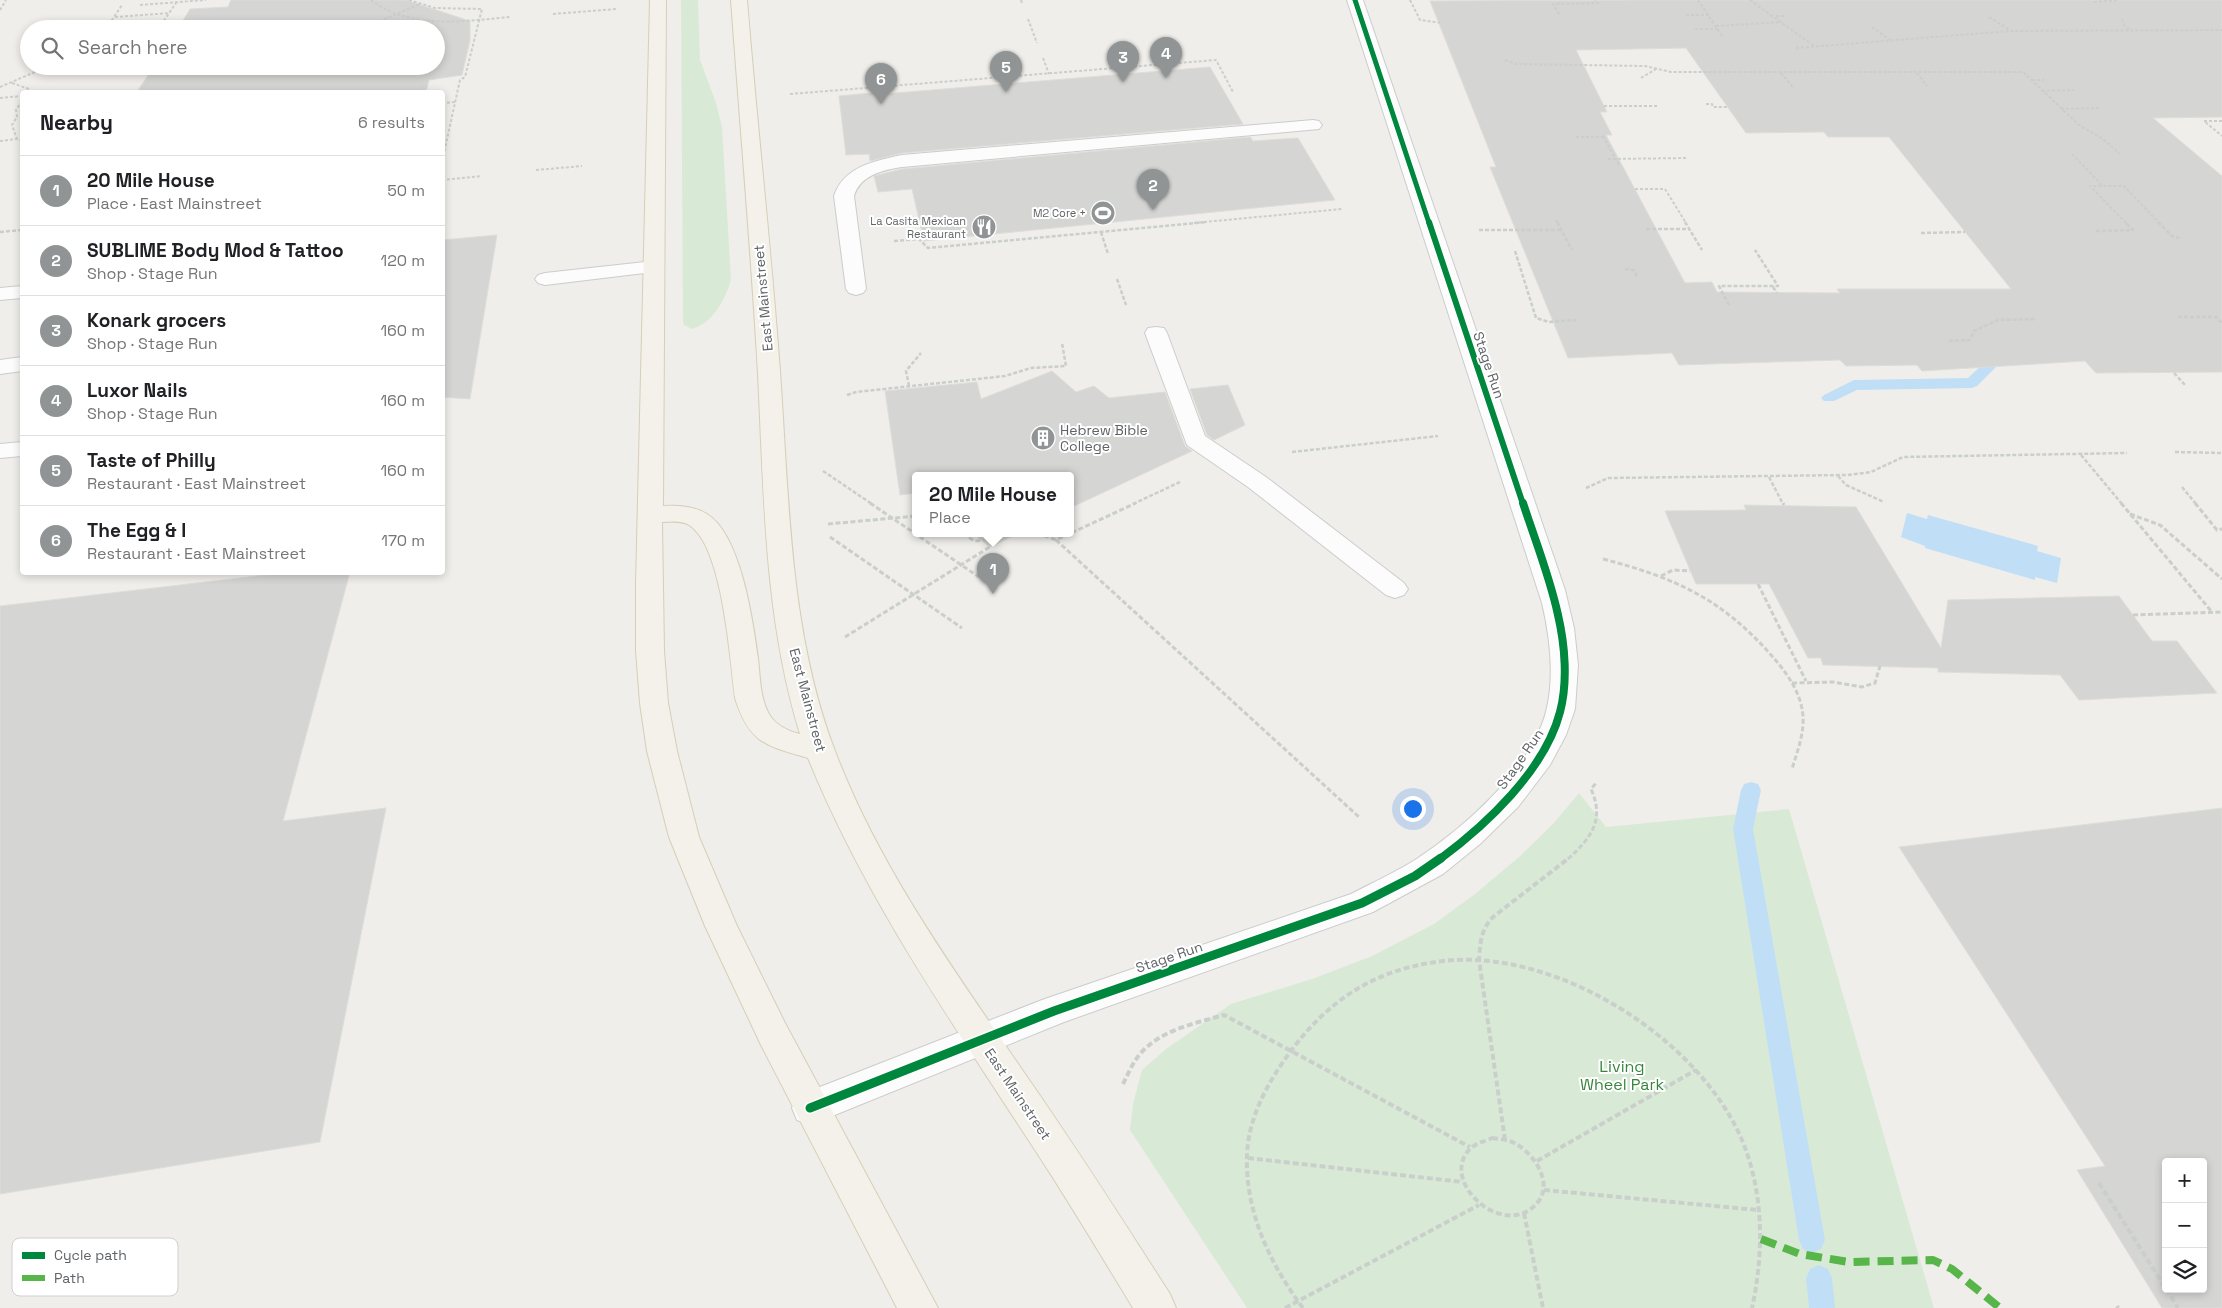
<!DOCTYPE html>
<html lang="en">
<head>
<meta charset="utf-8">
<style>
  :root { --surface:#fff; --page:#f6f6f6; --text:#202124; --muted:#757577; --line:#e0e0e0; --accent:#919495 }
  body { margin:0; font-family:"Space Grotesk",sans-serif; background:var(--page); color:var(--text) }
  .controls { position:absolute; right:15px; bottom:15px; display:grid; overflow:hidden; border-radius:5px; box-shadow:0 2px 8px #0003 }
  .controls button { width:45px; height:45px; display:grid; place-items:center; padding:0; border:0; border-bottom:1px solid var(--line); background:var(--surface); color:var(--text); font:25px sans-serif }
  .you { position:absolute; left:1412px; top:808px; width:18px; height:18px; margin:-12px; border:4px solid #fff; border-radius:50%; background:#1a73e8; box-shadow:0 0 0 8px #1a73e833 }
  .badge { display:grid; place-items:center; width:32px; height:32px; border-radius:50%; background:var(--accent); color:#fff; font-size:16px; font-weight:700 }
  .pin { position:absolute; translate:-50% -41px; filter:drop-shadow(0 1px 2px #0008) }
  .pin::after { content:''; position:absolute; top:26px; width:18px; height:15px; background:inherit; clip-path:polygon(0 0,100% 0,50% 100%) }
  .popup { position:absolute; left:912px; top:472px; width:162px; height:65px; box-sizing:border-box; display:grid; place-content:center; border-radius:5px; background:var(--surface); filter:drop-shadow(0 1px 4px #0005); font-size:16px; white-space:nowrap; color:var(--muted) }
  .popup b { font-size:19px; color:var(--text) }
  .popup::after { content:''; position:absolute; left:50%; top:100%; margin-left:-10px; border:10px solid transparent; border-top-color:var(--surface) }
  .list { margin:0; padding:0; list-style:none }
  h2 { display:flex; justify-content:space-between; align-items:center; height:65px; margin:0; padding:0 20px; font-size:21px }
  h2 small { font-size:16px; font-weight:400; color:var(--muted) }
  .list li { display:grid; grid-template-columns:32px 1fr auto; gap:15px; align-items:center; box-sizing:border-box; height:70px; padding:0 20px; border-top:1px solid var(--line) }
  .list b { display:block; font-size:19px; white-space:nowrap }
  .list p { margin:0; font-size:16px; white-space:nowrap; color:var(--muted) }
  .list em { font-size:16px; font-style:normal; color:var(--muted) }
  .icon { flex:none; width:28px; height:28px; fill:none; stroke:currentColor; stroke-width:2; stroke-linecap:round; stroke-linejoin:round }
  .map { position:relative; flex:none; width:2222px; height:1308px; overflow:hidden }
  .search { position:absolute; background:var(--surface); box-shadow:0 2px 8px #0003; left:20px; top:20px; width:425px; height:55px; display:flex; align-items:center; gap:12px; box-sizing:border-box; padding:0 18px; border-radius:28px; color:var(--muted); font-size:19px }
  .panel { position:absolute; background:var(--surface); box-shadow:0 2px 8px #0003; left:20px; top:90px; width:425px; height:485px; border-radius:5px }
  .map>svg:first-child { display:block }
  .green { fill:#d8ead6 }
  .water { fill:#c0dff7 }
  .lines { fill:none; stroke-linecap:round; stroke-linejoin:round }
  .stream { fill:#c0dff7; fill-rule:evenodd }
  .building { fill:#d5d5d3; stroke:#deddd9; fill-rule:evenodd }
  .minor-casing { stroke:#cbcccc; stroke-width:2 }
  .major-casing { stroke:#d6ceb8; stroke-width:2 }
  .path-far3 { stroke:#cacfcc; stroke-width:2; stroke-dasharray:3 2; stroke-linecap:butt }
  .path-far2 { stroke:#cacfcc; stroke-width:2.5; stroke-dasharray:4 2; stroke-linecap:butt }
  .path-far1 { stroke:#cacfcc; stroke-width:3; stroke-dasharray:5 2.5; stroke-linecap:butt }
  .path { stroke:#cacfcc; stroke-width:4; stroke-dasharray:6 3; stroke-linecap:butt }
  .minor { fill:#fdfcfc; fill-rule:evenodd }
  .major { fill:#f3f1e9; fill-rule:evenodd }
  .quiet { stroke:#58b549; stroke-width:8; stroke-dasharray:16 8; stroke-linecap:butt }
  .cycleway-far3-casing { stroke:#fff; stroke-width:7 }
  .cycleway-far2-casing { stroke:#fff; stroke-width:9 }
  .cycleway-far1-casing { stroke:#fff; stroke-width:11 }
  .cycleway-casing { stroke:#fff; stroke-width:12 }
  .cycleway-far3 { stroke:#00873e; stroke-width:5 }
  .cycleway-far2 { stroke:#00873e; stroke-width:6 }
  .cycleway-far1 { stroke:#00873e; stroke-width:8 }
  .cycleway { stroke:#00873e; stroke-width:9 }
  .labels { text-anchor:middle; stroke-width:4; stroke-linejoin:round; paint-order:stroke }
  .far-poi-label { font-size:11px; fill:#5f6367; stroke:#fff; text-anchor:end }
  .street-label { font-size:14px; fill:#5f6367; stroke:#fff }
  .poi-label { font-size:14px; fill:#5f6367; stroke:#fff; text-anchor:start }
  .near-park-label { font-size:16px; fill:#38853c; stroke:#fff }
  .key { fill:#fff; stroke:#cfd0d1; stroke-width:1 }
  .key-label { font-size:14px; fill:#5f6367 }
</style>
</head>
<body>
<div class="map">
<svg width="2222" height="1308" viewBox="0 0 2222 1308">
  <rect width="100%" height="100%" fill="#efeeea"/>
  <g class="green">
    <path d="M681,0h17l2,60 16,43 6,24 9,153c-6,20 -19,44 -39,49l-8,-4 -1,-4z"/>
    <path d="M1579,793l27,34 183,-18 145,499h-687l-117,-178 3,-26 9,-34 24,-21 65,-45 84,-26 57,-22 62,-32 41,-30 44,-37 34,-33z"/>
  </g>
  <path class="water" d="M1907,513l20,6 1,-4 110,31 -1,5 24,7 -4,25 -22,-6v3l-110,-32v-2l-24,-9z"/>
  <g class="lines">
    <g class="stream">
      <path d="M1989,361l5,2 3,3 -20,20 -5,2 -115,2 -23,11h-10l-3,-3 3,-3 30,-15 114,-2 16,-15z"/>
      <path d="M1751,782l7,2 3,6 -8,39 72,411 -4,9 -9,4 -9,-4 -4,-9 -66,-411 8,-39 3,-6z"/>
      <path d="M1819,1265l9,4 4,9 3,30h-26l-3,-30 4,-9z"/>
    </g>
  </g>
  <g class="building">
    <path d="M231,0h175l64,21v19l-8,35 -33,5 -3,12h-289l17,-26h282v-37h-258l12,-20 38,-2z"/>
    <path d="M1637,0h585v117l-69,1 69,58v196l-126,1 -11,-12 -163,10 -5,-6 -71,1 -6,-6 -161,5 -7,-12 -104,5 -78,-191h6l-66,-166zM1686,48l60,85 78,-1 4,5h61l122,152h-174l3,4 -123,-1 -5,-10 -27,1 -79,-148h6l-12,-23h7l-31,-62z"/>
    <path d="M1210,67l33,57 -341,29 -32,8 -1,-7 -23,1 -7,-59 43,-4 1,2z"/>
    <path d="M1250,137l3,4 45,-3 37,62 -411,41 -12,-52 -34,3 -4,-16 28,-7z"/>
    <path d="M497,235l-27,164 -28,-2v-157z"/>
    <path d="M1052,371l24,21 18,-6 15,12 56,-6 20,54 7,5 -122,57v-33h-154v18l-16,2 -15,-104 92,-9 4,17z"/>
    <path d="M1228,385l17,40 -31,15 -7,-5 -17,-46z"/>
    <path d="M1744,505l112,2 85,141 7,-48 171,-4 33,45h25l40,52 -138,7 -19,-25 -122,-3v-4l-115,-3 -2,-7h-13l-39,-74h-73l-31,-73 81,-1z"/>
    <path d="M972,533h47l-29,14z"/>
    <path d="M291,572h59l-67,249 103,-13 -66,334 -320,52v-588z"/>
    <path d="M2222,808v500h-60l-85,-138 28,-4 -206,-319zM2166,1162h37v127h-37z"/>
  </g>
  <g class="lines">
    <defs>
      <g id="minor">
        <path d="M1347,0h16l202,590 9,38 4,37 -3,44 -9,26 -16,30 -32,42 -38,37 -37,30 -70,38 -309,110 -254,103 -13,-5 -5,-12 5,-12 245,-96 309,-106c21,-11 43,-21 64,-34 48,-31 116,-91 131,-148 9,-35 4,-75 -4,-109z"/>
        <path d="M1313,120l6,1 3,4 -3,4 -417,38c-19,3 -42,8 -48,29l12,93 -3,4 -7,2 -7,-2 -3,-4 -12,-93c10,-30 41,-35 68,-41z"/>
        <path d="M654,261l7,2 3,4 -3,4 -116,14 -7,-2 -3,-4 3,-4 7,-2z"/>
        <path d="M22,286v12l-22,2v-12z"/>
        <path d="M1156,327l8,1 3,5 38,103 61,41 138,106 4,6 -4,6 -9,3 -9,-3 -138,-108 -61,-42 -42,-112 3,-5z"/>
        <path d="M22,357v14l-22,3v-14z"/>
        <path d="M22,442v14l-22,2v-14z"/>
      </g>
      <path id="major" d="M650,0h16l-3,506c14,-1 31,0 44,8 34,21 46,107 51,144 2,18 2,40 11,56 6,11 19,17 31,20 -36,-117 -36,-239 -42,-360 -7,-125 -18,-249 -27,-374h16c10,124 24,247 33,371 9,127 9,260 55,380 44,116 119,219 188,320 51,73 99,148 147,223l6,14h-43c-33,-54 -65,-108 -100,-161 -82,-126 -168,-249 -225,-389 -42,-12 -59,-15 -73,-60 -5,-38 -12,-152 -46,-173 -8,-5 -18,-3 -27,-3l2,129 4,52 9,48 22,86 38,89 48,97 153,285h-41l-136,-263 -56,-119 -36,-89 -22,-86 -7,-48 -4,-52v-68z"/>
    </defs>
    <use href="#minor" class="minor-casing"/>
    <use href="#major" class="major-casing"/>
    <g class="path-far3">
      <path d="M371,0c38,30 94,21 139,17"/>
      <path d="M409,0l26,8 47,1 -17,68 -5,3 -18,82"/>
      <path d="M1021,0l1,3"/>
      <path d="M1410,0l10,20 22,3"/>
      <path d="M1698,0l24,36"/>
      <path d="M1750,0l64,46"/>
      <path d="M2094,2l25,-2"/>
      <path d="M140,5l66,-5"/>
      <path d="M0,10l6,-10"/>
      <path d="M553,14l63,-5"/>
      <path d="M1559,14l-6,-10 45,-1 -3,-3"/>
      <path d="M1686,15h23"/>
      <path d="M1776,16h9"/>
      <path d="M115,17l55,-4"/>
      <path d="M1989,17l21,13"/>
      <path d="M1028,19l9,24"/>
      <path d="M2122,19l2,6 6,5"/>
      <path d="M1716,26l66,-4"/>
      <path d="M1872,27l18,13"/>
      <path d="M106,29l16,-24"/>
      <path d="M158,29l18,-26"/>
      <path d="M361,29l59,-25"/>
      <path d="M1695,29h24"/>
      <path d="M1796,48l214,-17 212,-1"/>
      <path d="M1043,58l6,16"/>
      <path d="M1505,60l11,4 129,2 26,6h352l56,53 24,14 17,15"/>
      <path d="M1781,73l12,14"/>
      <path d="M1917,73l10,13"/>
      <path d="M1641,78l15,-9"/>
      <path d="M2032,80h12"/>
      <path d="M12,83l17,6v3"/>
      <path d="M0,87l49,-21"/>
      <path d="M2042,91l32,-1"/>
      <path d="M790,94l426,-34 17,32"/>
      <path d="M0,98l22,-2"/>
      <path d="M22,101l-6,9 1,7 -5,8 5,14 5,2"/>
      <path d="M442,103l14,-1"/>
      <path d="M1706,104h6l1,3h15"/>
      <path d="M1604,106h53"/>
      <path d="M2061,109l38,-1"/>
      <path d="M2222,121h-18l18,15"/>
      <path d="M1603,136l16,29"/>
      <path d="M1576,137h28"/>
      <path d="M0,141l17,-2"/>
      <path d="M2072,154l30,31"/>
      <path d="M1608,159l80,-1"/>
      <path d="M536,170l46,-4"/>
      <path d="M442,180l40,-4"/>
      <path d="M1635,189h30l21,34"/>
      <path d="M1556,220l2,3"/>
      <path d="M1194,223l148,-14"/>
      <path d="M2126,223l-36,-37h34l35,37"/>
    </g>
    <g class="path-far2">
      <path d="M1557,222l15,28"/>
      <path d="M1685,222l17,28"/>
      <path d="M2158,222l14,14 7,2"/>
      <path d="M1646,229h43"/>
      <path d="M1479,230h83"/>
      <path d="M2096,231l37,-1 -8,-8"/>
      <path d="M0,232l22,-2"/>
      <path d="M1101,232l7,22"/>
      <path d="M1921,233l44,-1"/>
      <path d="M894,241l25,-2 9,9 279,-26"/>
      <path d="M1515,251l21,67 13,4 27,-2"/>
      <path d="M1625,269l9,1 4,8"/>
      <path d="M1117,279l9,26"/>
      <path d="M1773,287l4,6"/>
      <path d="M1729,305l-10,-19h59l-23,-36"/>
      <path d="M2178,317h38l6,6"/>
      <path d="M1949,341l21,-1 4,-9 24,-11 39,-1"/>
      <path d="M2174,373l12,13"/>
      <path d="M909,386l-3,-15 15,-18"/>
      <path d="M847,395l9,-3 149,-16 26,-8 35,-2 -4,-23"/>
      <path d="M1292,452l146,-16"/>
      <path d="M2175,452l47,1"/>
      <path d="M2081,455l41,49"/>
      <path d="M823,471l49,33"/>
      <path d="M1838,476l8,9 38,17"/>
      <path d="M1769,477l14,27"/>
      <path d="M2182,487l14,17"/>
      <path d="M1586,488l22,-10 239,-3 24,-3 32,-15 224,-4"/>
      <path d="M1133,504l47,-22"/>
    </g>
    <g class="path-far1">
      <path d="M870,503l109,74"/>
      <path d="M1783,503l1,2"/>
      <path d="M2121,503l91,109"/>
      <path d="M2195,503l22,27 5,-1"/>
      <path d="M2130,514l30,11 62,54"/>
      <path d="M828,524l88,-8"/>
      <path d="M963,533l11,8 14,-1 25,-7"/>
      <path d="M1037,533l19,7 80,-37"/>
      <path d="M830,537l132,91"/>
      <path d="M1056,540l303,277"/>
      <path d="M1603,559c73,19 119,40 169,97 15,17 30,38 31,61 1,18 -6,35 -11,52"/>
      <path d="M1661,576l12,-6 17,1"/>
      <path d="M1758,584l48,97"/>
      <path d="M2133,615l89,-3"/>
      <path d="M845,637l148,-92 8,-8"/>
      <path d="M1792,683l41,-1 29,5 13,-4 5,-17"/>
      <path d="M1568,859c23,-21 37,-39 23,-70l6,-7"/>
    </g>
    <g class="path">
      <path d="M1123,1084c5,-10 10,-22 17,-30 20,-24 56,-31 84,-39l246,132"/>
      <path d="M1492,1138c9,1 18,2 26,7 17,11 35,38 20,57 -33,41 -102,-22 -67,-54 5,-5 15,-7 21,-10z"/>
      <path d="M1505,1140l-26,-180c1,-17 2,-31 14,-43l76,-59"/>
      <path d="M1248,1158l215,24"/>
      <path d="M1537,1161l159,-91"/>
      <path d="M2099,1183l67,106"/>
      <path d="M1544,1190l214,20"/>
      <path d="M1524,1213l19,95"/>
      <path d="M2166,1289l12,19"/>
      <path d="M2117,1306l1,2"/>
      <path d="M1285,1308l194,-103"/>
      <path d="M1303,1308c-33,-44 -58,-96 -56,-153 1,-30 14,-59 30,-84 41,-63 89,-101 166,-110 112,-13 255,76 299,179 22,53 22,113 10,168"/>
    </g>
    <use href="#minor" class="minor"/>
    <use href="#major" class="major"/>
    <path class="quiet" d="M1761,1239l39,15 49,8 84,-2 19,9 48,39"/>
    <defs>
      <path id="cycleway-far3" d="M1355,0l74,223"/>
      <path id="cycleway-far2" d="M1429,222l94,282"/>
      <path id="cycleway-far1" d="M1440,859c46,-34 105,-89 120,-147 8,-30 5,-67 -2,-97 -8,-38 -23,-75 -35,-112"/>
      <path id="cycleway" d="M810,1108l244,-97 308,-108 53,-27 26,-18"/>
    </defs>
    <use href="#cycleway-far3" class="cycleway-far3-casing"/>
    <use href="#cycleway-far2" class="cycleway-far2-casing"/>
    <use href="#cycleway-far1" class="cycleway-far1-casing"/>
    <use href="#cycleway" class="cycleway-casing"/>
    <use href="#cycleway-far3" class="cycleway-far3"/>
    <use href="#cycleway-far2" class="cycleway-far2"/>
    <use href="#cycleway-far1" class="cycleway-far1"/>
    <use href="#cycleway" class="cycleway"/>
  </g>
  <defs>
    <symbol id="stadium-disc" viewBox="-11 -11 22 22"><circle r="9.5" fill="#919495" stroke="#fff"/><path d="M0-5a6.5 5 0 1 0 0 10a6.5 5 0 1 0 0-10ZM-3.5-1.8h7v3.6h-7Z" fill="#fff"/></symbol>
    <symbol id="restaurant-disc" viewBox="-11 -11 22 22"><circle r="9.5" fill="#919495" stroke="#fff"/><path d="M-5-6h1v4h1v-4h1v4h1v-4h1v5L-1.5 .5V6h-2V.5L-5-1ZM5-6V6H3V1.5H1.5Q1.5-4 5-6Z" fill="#fff"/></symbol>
    <symbol id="building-disc" viewBox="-11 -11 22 22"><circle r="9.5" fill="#919495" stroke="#fff"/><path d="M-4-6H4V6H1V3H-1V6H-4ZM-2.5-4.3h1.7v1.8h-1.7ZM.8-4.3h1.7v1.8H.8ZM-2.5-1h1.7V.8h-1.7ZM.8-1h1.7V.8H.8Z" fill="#fff"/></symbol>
  </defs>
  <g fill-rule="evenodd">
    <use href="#stadium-disc" x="1089" y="199" width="28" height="28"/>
    <use href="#restaurant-disc" x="970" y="213" width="28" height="28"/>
    <use href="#building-disc" x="1029" y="424" width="28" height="28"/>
  </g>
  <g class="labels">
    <g class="far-poi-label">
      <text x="1086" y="217">M2 Core +</text>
      <text x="966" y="225">La Casita Mexican<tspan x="966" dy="13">Restaurant</tspan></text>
    </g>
    <g class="street-label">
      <text transform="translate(763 298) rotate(-95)" y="5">East Mainstreet</text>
      <text transform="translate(1489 365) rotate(71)" y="5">Stage Run</text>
      <text transform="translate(808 700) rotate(75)" y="5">East Mainstreet</text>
      <text transform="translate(1520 759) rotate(-55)" y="5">Stage Run</text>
      <text transform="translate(1169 957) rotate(-19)" y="5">Stage Run</text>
      <text transform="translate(1018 1094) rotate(56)" y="5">East Mainstreet</text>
    </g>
    <g class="poi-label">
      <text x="1060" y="435">Hebrew Bible<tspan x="1060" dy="16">College</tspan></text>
    </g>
    <g class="near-park-label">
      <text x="1622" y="1072">Living<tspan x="1622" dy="18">Wheel Park</tspan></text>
    </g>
  </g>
  <rect x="12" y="1238" width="166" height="58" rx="8" class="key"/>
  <rect x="22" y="1252" width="23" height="7" fill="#00873e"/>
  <rect x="22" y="1275" width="23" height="6" fill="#58b549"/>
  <g class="key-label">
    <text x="54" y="1260">Cycle path</text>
    <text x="54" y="1283">Path</text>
  </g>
</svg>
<div class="controls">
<button>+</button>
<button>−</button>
<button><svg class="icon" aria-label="layers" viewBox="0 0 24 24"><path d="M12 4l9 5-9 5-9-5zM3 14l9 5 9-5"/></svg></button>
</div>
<div class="you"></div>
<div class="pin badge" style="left:993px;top:594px">1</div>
<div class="popup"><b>20 Mile House</b>Place</div>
<div class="pin badge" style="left:1153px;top:210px">2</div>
<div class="pin badge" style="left:1123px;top:82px">3</div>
<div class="pin badge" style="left:1166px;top:78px">4</div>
<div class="pin badge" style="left:1006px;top:92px">5</div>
<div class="pin badge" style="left:881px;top:104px">6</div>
<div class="search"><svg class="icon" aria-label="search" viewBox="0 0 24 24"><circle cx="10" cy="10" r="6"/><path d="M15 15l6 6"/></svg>Search here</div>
<section class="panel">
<h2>Nearby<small>6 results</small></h2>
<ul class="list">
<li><span class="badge">1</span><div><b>20 Mile House</b><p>Place · East Mainstreet</p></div><em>50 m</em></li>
<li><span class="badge">2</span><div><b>SUBLIME Body Mod &amp; Tattoo</b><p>Shop · Stage Run</p></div><em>120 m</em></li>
<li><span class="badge">3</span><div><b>Konark grocers</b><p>Shop · Stage Run</p></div><em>160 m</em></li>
<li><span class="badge">4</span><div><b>Luxor Nails</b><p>Shop · Stage Run</p></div><em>160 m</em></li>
<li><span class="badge">5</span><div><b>Taste of Philly</b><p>Restaurant · East Mainstreet</p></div><em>160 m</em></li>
<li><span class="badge">6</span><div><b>The Egg &amp; I</b><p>Restaurant · East Mainstreet</p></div><em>170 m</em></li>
</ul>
</section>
</div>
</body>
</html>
